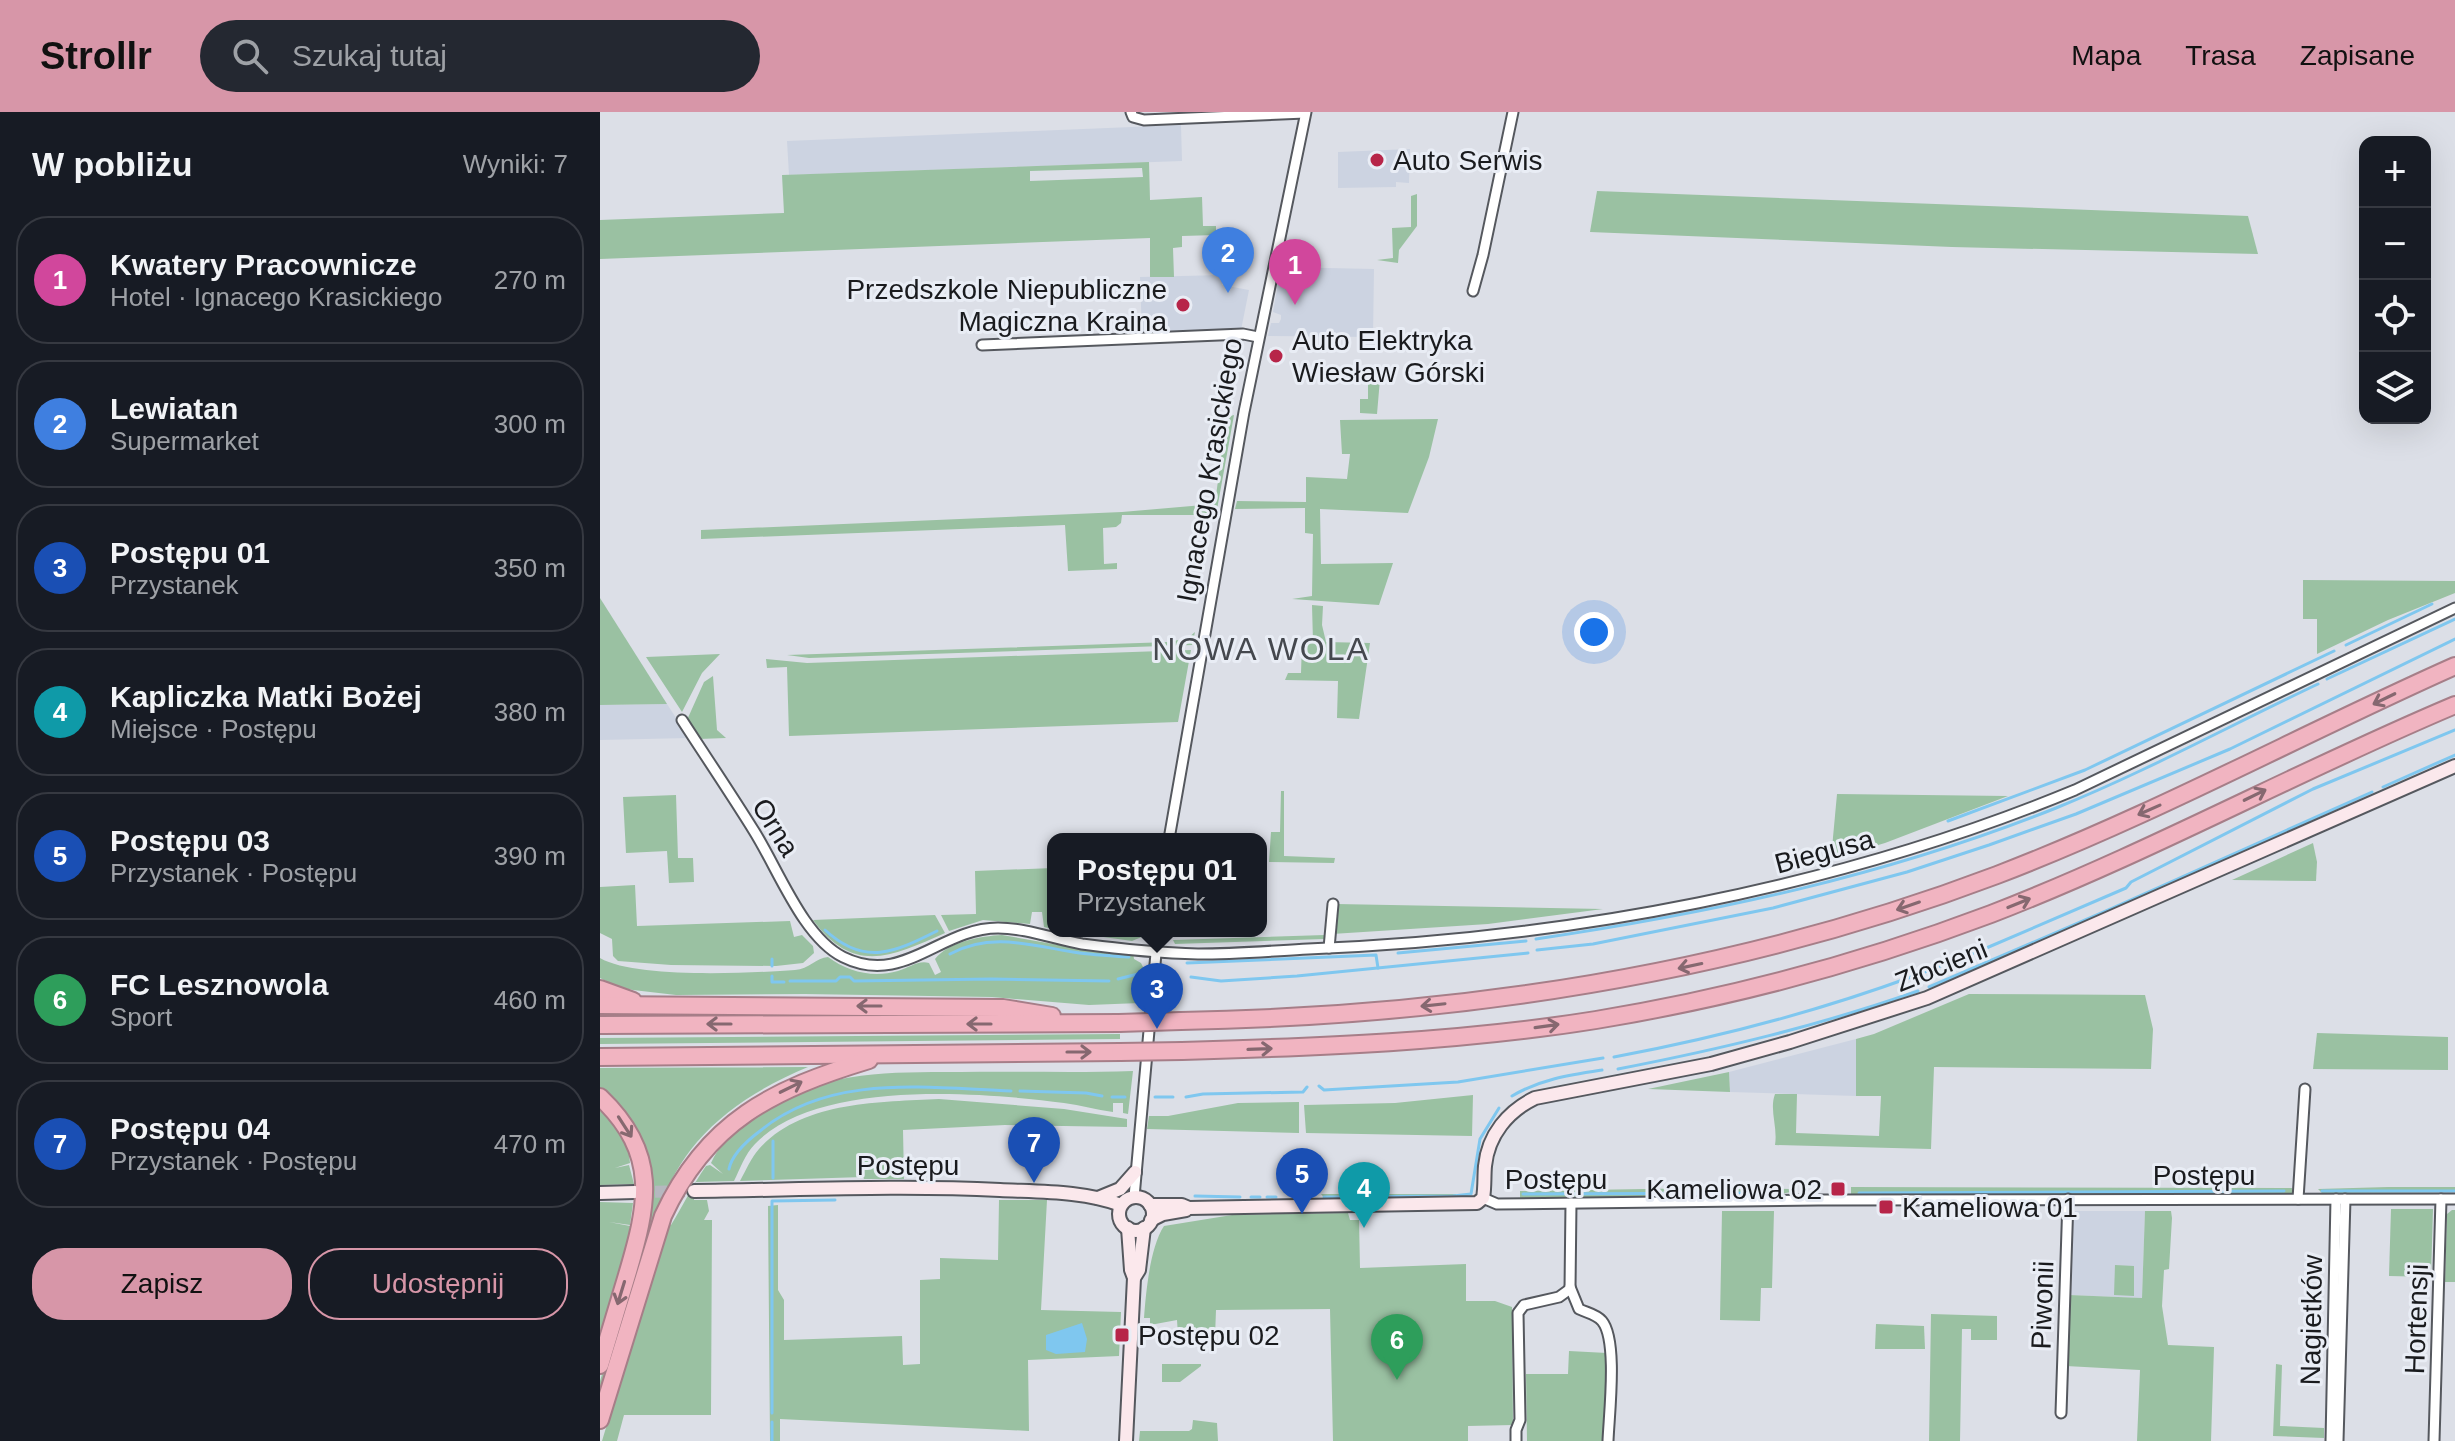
<!DOCTYPE html>
<html lang="pl">
<head>
<meta charset="utf-8">
<style>
  :root { --surface:#171b24; --page:#242831; --text:#f1f3f6; --muted:#9ea1a6; --line:#363941; --accent:#d796a8 }
  body { margin:0; font-family:Helvetica,sans-serif; background:var(--page); color:var(--text) }
  .controls { position:absolute; right:24px; top:24px; display:grid; overflow:hidden; border-radius:16px; box-shadow:0 8px 32px #0002 }
  .controls button { width:72px; height:72px; display:grid; place-items:center; padding:0; border:0; border-bottom:2px solid var(--line); background:var(--surface); color:var(--text); font:40px sans-serif }
  .you { position:absolute; left:994px; top:520px; width:28px; height:28px; margin:-20px; border:6px solid #fff; border-radius:50%; background:#1a73e8; box-shadow:0 0 0 12px #1a73e833 }
  .badge { display:grid; place-items:center; width:52px; height:52px; border-radius:50%; background:var(--accent); color:#fff; font-size:26px; font-weight:700 }
  .pin { position:absolute; translate:-50% -66px; filter:drop-shadow(0 2px 4px #0008) }
  .pin::after { content:''; position:absolute; top:42px; width:28px; height:24px; background:inherit; clip-path:polygon(0 0,100% 0,50% 100%) }
  .popup { position:absolute; left:447px; top:721px; width:220px; height:104px; box-sizing:border-box; display:grid; place-content:center; border-radius:16px; background:var(--surface); filter:drop-shadow(0 2px 6px #0005); font-size:26px; white-space:nowrap; color:var(--muted) }
  .popup b { font-size:30px; color:var(--text) }
  .popup::after { content:''; position:absolute; left:50%; top:100%; margin-left:-16px; border:16px solid transparent; border-top-color:var(--surface) }
  .list { margin:0; padding:0; list-style:none }
  h2 { display:flex; justify-content:space-between; align-items:center; height:104px; margin:0; padding:0 32px; font-size:34px }
  h2 small { font-size:26px; font-weight:400; color:var(--muted) }
  .list li { display:grid; grid-template-columns:52px 1fr auto; gap:24px; align-items:center; box-sizing:border-box; height:128px; margin:0 16px 16px; padding:0 16px; border:2px solid var(--line); border-radius:32px }
  .list b { display:block; font-size:30px; white-space:nowrap }
  .list p { margin:0; font-size:26px; white-space:nowrap; color:var(--muted) }
  .list em { font-size:26px; font-style:normal; color:var(--muted) }
  .actions { display:flex; gap:16px; padding:24px 32px }
  .actions a { flex:1; padding:18px 0; border:2px solid var(--accent); border-radius:32px; text-align:center; font-size:28px; color:var(--accent) }
  .actions .main { background:var(--accent); color:#111 }
  .icon { flex:none; width:44px; height:44px; fill:none; stroke:currentColor; stroke-width:2; stroke-linecap:round; stroke-linejoin:round }
  .map { position:relative; flex:none; width:1855px; height:1329px; overflow:hidden }
  header { display:flex; align-items:center; gap:48px; box-sizing:border-box; height:112px; padding:0 40px; background:var(--accent); color:#111 }
  header strong { font-size:38px }
  nav { display:flex; gap:44px; margin-inline-start:auto; font-size:28px }
  .search { width:560px; height:72px; background:var(--page); display:flex; align-items:center; gap:20px; box-sizing:border-box; padding:0 28px; border-radius:44px; color:var(--muted); font-size:30px }
  main { display:flex }
  aside { flex:1; background:var(--surface) }
  .map>svg:first-child { display:block }
  .built { fill:#ccd3e1 }
  .green { fill:#9ac1a2; fill-rule:evenodd }
  .water { fill:#7fc7ef }
  .lines { fill:none; stroke-linecap:round; stroke-linejoin:round }
  .stream { stroke:#7fc7ef; stroke-width:3 }
  .secondary-tunnel { stroke:#b5b8bf; stroke-width:12; stroke-dasharray:12 6; stroke-linecap:butt }
  .street-casing { stroke:#55585e; stroke-width:13 }
  .secondary-casing { stroke:#55585e; stroke-width:16 }
  .highway-casing { stroke:#a67e88; stroke-width:20 }
  .street { stroke:#fff; stroke-width:9 }
  .secondary { stroke:#fbe8ec; stroke-width:12 }
  .highway { stroke:#f1b4c1; stroke-width:16 }
  .highway-bridge-casing { stroke:#a67e88; stroke-width:20; stroke-linecap:butt }
  .highway-bridge { stroke:#f1b4c1; stroke-width:16 }
  .oneway { stroke:#866870 }
  .poi-dot { fill:#b72549; stroke:#e9edf5; stroke-width:3 }
  .labels { text-anchor:middle; stroke-width:6; stroke-linejoin:round; paint-order:stroke }
  .poi-label { font-size:28px; fill:#1a1b1e; stroke:#e9edf5; text-anchor:start }
  .street-label { font-size:28px; fill:#1a1b1e; stroke:#e9edf5 }
  .quarter-label { font-size:32px; letter-spacing:2px; fill:#45484e; stroke:#e9edf5 }
</style>
</head>
<body>
<header>
<strong>Strollr</strong>
<div class="search"><svg class="icon" aria-label="search" viewBox="0 0 24 24"><circle cx="10" cy="10" r="6"/><path d="M15 15l6 6"/></svg>Szukaj tutaj</div>
<nav><a>Mapa</a><a>Trasa</a><a>Zapisane</a></nav>
</header>
<main>
<aside>
<h2>W pobliżu<small>Wyniki: 7</small></h2>
<ul class="list">
<li><span class="badge" style="background:#d1479c">1</span><div><b>Kwatery Pracownicze</b><p>Hotel · Ignacego Krasickiego</p></div><em>270 m</em></li>
<li><span class="badge" style="background:#3f7fe0">2</span><div><b>Lewiatan</b><p>Supermarket</p></div><em>300 m</em></li>
<li><span class="badge" style="background:#1a4fb4">3</span><div><b>Postępu 01</b><p>Przystanek</p></div><em>350 m</em></li>
<li><span class="badge" style="background:#0f9aa8">4</span><div><b>Kapliczka Matki Bożej</b><p>Miejsce · Postępu</p></div><em>380 m</em></li>
<li><span class="badge" style="background:#1a4fb4">5</span><div><b>Postępu 03</b><p>Przystanek · Postępu</p></div><em>390 m</em></li>
<li><span class="badge" style="background:#2e9e5b">6</span><div><b>FC Lesznowola</b><p>Sport</p></div><em>460 m</em></li>
<li><span class="badge" style="background:#1a4fb4">7</span><div><b>Postępu 04</b><p>Przystanek · Postępu</p></div><em>470 m</em></li>
</ul>
<div class="actions"><a class="main">Zapisz</a><a>Udostępnij</a></div>
</aside>
<div class="map">
<svg width="1855" height="1329" viewBox="0 0 1855 1329">
  <rect width="100%" height="100%" fill="#dcdfe7"/>
  <g class="built">
    <path d="M581,13l1,36 -393,14 -2,-34z"/>
    <path d="M810,37l-1,34 -13,-1v5l-58,1v-36z"/>
    <path d="M681,155l93,2 -1,68 -105,-1 3,-13h8l2,-4v-4l-8,-3z"/>
    <path d="M623,163l-1,10 27,5 -8,40 -99,4 -2,-57z"/>
    <path d="M67,592l22,34 -89,2v-35z"/>
    <path d="M1256,927v57l-126,-4 -1,-20z"/>
    <path d="M1471,1099h74l-3,87 -73,-3z"/>
  </g>
  <g class="green">
    <path d="M549,50l1,38 52,-3 1,29h13v9l-34,1v11l-9,1 1,29h-24v-39l-550,21v-39l184,-7 -2,-38zM542,56l1,9 -113,4v-10z"/>
    <path d="M997,79l651,25 10,38 -306,-7 -362,-15z"/>
    <path d="M817,82v32l-18,24 -1,13 -21,-3 16,-2 -1,-30 19,-1v-31z"/>
    <path d="M768,266l12,1 -3,35 -17,-1v-14h8z"/>
    <path d="M634,303l-18,100h-94l-1,8 -5,4 -13,1 1,36 13,-1v6l-49,2 -3,-46 -364,14v-9l421,-18 93,-8 11,-87z"/>
    <path d="M838,307l-9,38 -21,56 -88,-4 1,55 72,-1 -14,42 -87,-6 20,-3 1,-62 -8,-1v-25l-70,1 2,-8 69,1v-25l41,2 3,-25h-8l-2,-34z"/>
    <path d="M1703,468l152,1v12l-67,27 -71,34v-35h-14z"/>
    <path d="M0,486l67,106 -67,1z"/>
    <path d="M712,493l11,1 -1,19 4,17 44,1 -11,76 -22,-1 1,-37 -53,-1 3,-7h13l1,-31h11z"/>
    <path d="M595,520l-3,13 -383,13 -22,-3 382,-13 19,-4z"/>
    <path d="M591,538l-13,72 -389,14 -2,-69 -20,1 -1,-9 41,4z"/>
    <path d="M120,542l-18,19 -20,39 -36,-55z"/>
    <path d="M113,564l4,54 9,8 -27,1 -12,-19 17,-38z"/>
    <path d="M681,679h3v65l51,2 -1,5 -65,-1 2,-30h9z"/>
    <path d="M1237,682l171,2 -123,47 -54,16z"/>
    <path d="M76,683l2,63h15l1,24 -25,1 -2,-32 -41,2 -3,-56z"/>
    <path d="M1713,731l4,19 -1,19 -84,-1z"/>
    <path d="M453,756v61l-9,-2 -2,-15h-10l-2,12 -47,-4 -34,11 -8,-16 35,-1 -1,-43z"/>
    <path d="M35,773l2,41 153,-5 4,16 8,-2 11,11 1,7 -11,10 -27,3 -105,-1 -53,-4 -5,-5 -1,-17 -12,-6v-46z"/>
    <path d="M736,792l267,5 -115,15 -156,10z"/>
    <path d="M335,803l10,18c-52,23 -91,43 -132,-13z"/>
    <path d="M461,819h86l-3,5 -12,5z"/>
    <path d="M402,823l85,15 46,3 1,6 7,4 2,4 -3,36 -51,2 -97,-8 -187,-3 -129,1 -43,-5 -15,-3 -18,-9v-20c36,21 151,15 195,12 14,-1 21,-12 33,-13 20,15 45,21 70,14 11,-3 20,-11 31,-8l6,12 6,-3 -6,-13c13,-17 46,-23 67,-24z"/>
    <path d="M725,823l-1,4 -149,5 -2,-4z"/>
    <path d="M1369,882l176,1 8,34 -2,40 -217,-2 -3,82 -156,-4c3,-18 -6,-35 0,-51h22l-1,39 83,3 2,-40h-25v-57l18,-5z"/>
    <path d="M1717,921l131,4v33l-135,-1z"/>
    <path d="M520,922v5l-520,5v-6z"/>
    <path d="M208,955c-41,17 -82,41 -111,75 -35,41 -49,94 -64,145 -11,37 -22,74 -33,111v-17l48,-162 3,-31 -51,-98v-22z"/>
    <path d="M533,959l-5,43 -5,-1v-10h-10v9c-17,-2 -32,-7 -49,-9 -83,-11 -247,-24 -309,41 -10,10 -15,25 -21,37l-39,1 -1,18h13l2,11 -5,9h8l-1,195h-87l-7,26h-15l65,-217 4,1c12,-19 22,-41 35,-59l4,-1 13,9 -12,-11c8,-18 19,-27 35,-40 66,-53 136,-51 215,-51 57,-1 115,1 172,-1z"/>
    <path d="M1129,960l1,20 -82,-3z"/>
    <path d="M873,983l-1,41 -166,-3 -2,-28 91,-2z"/>
    <path d="M339,987l125,10 63,10v8l-122,-2 -102,5 1,49h-40l-1,-2 -123,4c6,-11 11,-23 19,-32 43,-48 121,-47 180,-50z"/>
    <path d="M699,990v31l-152,-4 2,-13h19l70,-13z"/>
    <path d="M0,993l9,8 23,41 -3,1 1,8 -15,5 14,-3 5,19 -34,1z"/>
    <path d="M1251,1075l441,1v6h-441z"/>
    <path d="M1788,1075h67v5l-133,1 -4,-4z"/>
    <path d="M1106,1076l85,1v3l-15,3 -256,3v-7z"/>
    <path d="M721,1082h135v4l-130,2z"/>
    <path d="M399,1088h48l-6,110 80,2 -2,44 -91,4 1,71 -249,-12v22h-10l-2,-235 10,-1v85l6,10v40l118,-4 1,29 17,-1v-84l20,-1v-21l58,2z"/>
    <path d="M0,1090l33,1 -3,22 -21,-3 21,4 -1,7 4,1 -33,111z"/>
    <path d="M1791,1097h42l-2,68 -42,-1z"/>
    <path d="M1852,1098h3v72h-10l2,-68z"/>
    <path d="M1122,1099h52l-2,77h-11l-1,33 -40,-1z"/>
    <path d="M1545,1099h26l1,7 -3,51 -5,1 -2,36 6,39 46,2 -3,94h-74l3,-71 -74,-4 3,-71 73,3z"/>
    <path d="M748,1101l2,7h9l1,48 106,-4v37h29l17,6 1,118 -45,1v15h-135l-3,-132 -114,1 -1,27 -37,-2 -1,-15 -27,5v-7h-6c2,-26 6,-71 20,-92l68,-11z"/>
    <path d="M1515,1153l19,1v30l-20,-1z"/>
    <path d="M1331,1202l66,2v24h-26v-11h-9l-2,112h-31z"/>
    <path d="M1276,1212l48,2 1,23h-50z"/>
    <path d="M969,1239l38,2 -2,88h-78l-1,-67h42z"/>
    <path d="M562,1252h39v2l-21,16h-18z"/>
    <path d="M1676,1252l6,1 -2,61 44,2v10l-51,-2z"/>
    <path d="M593,1308l24,3 1,18h-79l1,-10h49l3,-2z"/>
  </g>
  <path class="water" d="M482,1211l5,16 -2,13 -29,2 -10,-4v-15z"/>
  <g class="lines">
    <g class="stream">
      <path d="M1746,533l86,-41"/>
      <path d="M1727,567l128,-60"/>
      <path d="M1783,675l72,-32"/>
      <path d="M1348,709l137,-51 249,-119"/>
      <path d="M225,818c40,37 70,22 112,1"/>
      <path d="M936,827c177,-26 353,-64 520,-131 89,-36 175,-83 262,-124"/>
      <path d="M937,838l56,-6 180,-36 134,-36 82,-27 87,-31 154,-65 225,-110"/>
      <path d="M798,841l128,-12"/>
      <path d="M350,842c40,-22 80,-9 123,-2 19,3 38,4 56,5"/>
      <path d="M587,851l189,-8 2,13"/>
      <path d="M172,854v-7"/>
      <path d="M1322,861l62,-24 142,-61 5,-6 182,-93 142,-59"/>
      <path d="M172,864v6h12"/>
      <path d="M591,865l30,4 76,-5 231,-23"/>
      <path d="M567,866h10"/>
      <path d="M518,867l20,-5"/>
      <path d="M190,869h46l4,-4h10l4,4 138,-2 117,2"/>
      <path d="M1329,875l184,-79 259,-116"/>
      <path d="M1014,945c102,-19 202,-45 300,-81"/>
      <path d="M1018,957c103,-20 200,-43 300,-78"/>
      <path d="M719,974l5,4 134,-8 145,-24"/>
      <path d="M420,979l66,2 16,3"/>
      <path d="M912,984c29,-17 57,-21 90,-26"/>
      <path d="M512,985h13"/>
      <path d="M555,985h18"/>
      <path d="M586,985l17,-3 100,-2 4,-5"/>
      <path d="M129,1057c3,-15 19,-29 31,-38 70,-58 166,-43 251,-40"/>
      <path d="M173,1066v-37"/>
      <path d="M1722,1079h133"/>
      <path d="M1259,1081l425,-2"/>
      <path d="M923,1082l248,-1"/>
      <path d="M595,1084l45,1"/>
      <path d="M651,1085h9"/>
      <path d="M667,1085h9"/>
      <path d="M693,1085h16"/>
      <path d="M724,1085l129,-1 18,-2 9,-55 19,-31"/>
      <path d="M172,1301v-212l63,-1"/>
      <path d="M172,1310v19"/>
    </g>
    <path class="secondary-tunnel" d="M37,1080l57,-1"/>
    <defs>
      <g id="street">
        <path d="M531,0l2,5 11,3 161,-7"/>
        <path d="M873,179l10,-36 30,-143"/>
        <path d="M382,233l261,-11 15,3"/>
        <path d="M82,608c24,37 49,74 72,111 24,38 49,106 89,126 60,30 97,-29 155,-29 28,0 56,11 84,16 38,5 78,9 116,10 37,0 73,-3 110,-5 257,-10 528,-60 767,-159l380,-182"/>
        <path d="M569,727l75,-427 62,-300"/>
        <path d="M729,836l4,-44"/>
        <path d="M534,1085l24,-266"/>
        <path d="M883,1086l14,6 321,-4 637,-1"/>
        <path d="M1698,1087l7,-110"/>
        <path d="M970,1175l9,22c8,4 17,5 23,12 16,19 7,93 6,120"/>
        <path d="M1461,1301l7,-214"/>
        <path d="M916,1329v-11l4,-10 -2,-107 6,-8 35,-8 11,-8 1,-86"/>
        <path d="M1731,1329l5,-242"/>
        <path d="M1738,1329l7,-242"/>
        <path d="M1834,1329l7,-242"/>
      </g>
      <g id="secondary">
        <path d="M94,1079c102,-1 204,-6 306,-1 40,2 84,1 121,15"/>
        <path d="M0,1081l35,-1"/>
        <circle cx="536" cy="1102" r="17"/>
        <path d="M498,1086l22,-9 15,-17"/>
        <path d="M550,1093h32l7,3 288,-5 6,-5c2,-11 1,-21 2,-32 3,-31 23,-55 50,-68l176,-34 79,-22 137,-44 528,-232"/>
        <path d="M551,1108l12,-6 23,-4"/>
        <path d="M528,1116l3,42 3,8"/>
        <path d="M526,1329l8,-163 5,-8 5,-42"/>
      </g>
      <g id="highway">
        <path d="M0,877l33,12"/>
        <path d="M0,893l403,3 49,8"/>
        <path d="M581,909c278,-5 555,-47 816,-146 157,-60 305,-141 458,-209"/>
        <path d="M0,913l519,-2"/>
        <path d="M582,939c138,-4 277,-9 414,-31 134,-22 268,-58 395,-106 158,-61 307,-143 464,-209"/>
        <path d="M0,945l520,-5"/>
        <path d="M0,985c60,57 48,107 27,178 -9,30 -18,60 -27,90"/>
        <path d="M0,1308l63,-204c44,-95 110,-127 206,-156"/>
      </g>
    </defs>
    <use href="#street" class="street-casing"/>
    <use href="#secondary" class="secondary-casing"/>
    <use href="#highway" class="highway-casing"/>
    <use href="#street" class="street"/>
    <use href="#secondary" class="secondary"/>
    <use href="#highway" class="highway"/>
    <defs>
      <g id="highway-bridge">
        <path d="M519,911l62,-2"/>
        <path d="M520,940l62,-1"/>
      </g>
    </defs>
    <use href="#highway-bridge" class="highway-bridge-casing"/>
    <use href="#highway-bridge" class="highway-bridge"/>
  </g>
  <defs><path id="oneway-shaft" d="M-6 0H5M1.5-3L5.5 0L1.5 3" fill="none" stroke-width="1.6" stroke-linecap="round" stroke-linejoin="round" transform="scale(2)"/></defs>
  <g class="oneway">
    <use href="#oneway-shaft" transform="translate(1784 587) rotate(154)"/>
    <use href="#oneway-shaft" transform="translate(1655 683) rotate(-26)"/>
    <use href="#oneway-shaft" transform="translate(1549 698) rotate(156)"/>
    <use href="#oneway-shaft" transform="translate(1419 791) rotate(-22)"/>
    <use href="#oneway-shaft" transform="translate(1308 794) rotate(161)"/>
    <use href="#oneway-shaft" transform="translate(1090 854) rotate(168)"/>
    <use href="#oneway-shaft" transform="translate(833 893) rotate(174)"/>
    <use href="#oneway-shaft" transform="translate(269 894) rotate(-180)"/>
    <use href="#oneway-shaft" transform="translate(119 912) rotate(180)"/>
    <use href="#oneway-shaft" transform="translate(379 912) rotate(180)"/>
    <use href="#oneway-shaft" transform="translate(947 914) rotate(-8)"/>
    <use href="#oneway-shaft" transform="translate(660 937) rotate(-2)"/>
    <use href="#oneway-shaft" transform="translate(479 940)"/>
    <use href="#oneway-shaft" transform="translate(191 975) rotate(-26)"/>
    <use href="#oneway-shaft" transform="translate(25 1015) rotate(57)"/>
    <use href="#oneway-shaft" transform="translate(21 1181) rotate(107)"/>
  </g>
  <g class="poi-dot">
    <circle cx="777" cy="48" r="8"/>
    <circle cx="583" cy="193" r="8"/>
    <circle cx="676" cy="244" r="8"/>
    <rect x="1230" y="1069" width="16" height="16" rx="4"/>
    <rect x="1278" y="1087" width="16" height="16" rx="4"/>
    <rect x="514" y="1215" width="16" height="16" rx="4"/>
  </g>
  <g class="labels">
    <g class="poi-label">
      <text x="793" y="58">Auto Serwis</text>
      <text x="567" y="187" text-anchor="end">Przedszkole Niepubliczne<tspan x="567" dy="32">Magiczna Kraina</tspan></text>
      <text x="692" y="238">Auto Elektryka<tspan x="692" dy="32">Wiesław Górski</tspan></text>
      <text x="1222" y="1087" text-anchor="end">Kameliowa 02</text>
      <text x="1302" y="1105">Kameliowa 01</text>
      <text x="538" y="1233">Postępu 02</text>
    </g>
    <g class="street-label">
      <text transform="translate(609 358) rotate(-80)" y="10">Ignacego Krasickiego</text>
      <text transform="translate(176 715) rotate(58)" y="10">Orna</text>
      <text transform="translate(1224 739) rotate(-15)" y="10">Biegusa</text>
      <text transform="translate(1341 853) rotate(-22)" y="10">Złocieni</text>
      <text x="308" y="1063">Postępu</text>
      <text x="1604" y="1073">Postępu</text>
      <text x="956" y="1077">Postępu</text>
      <text transform="translate(1442 1193) rotate(-88)" y="10">Piwonii</text>
      <text transform="translate(1816 1207) rotate(-88)" y="10">Hortensji</text>
      <text transform="translate(1711 1208) rotate(-89)" y="10">Nagietków</text>
    </g>
    <g class="quarter-label">
      <text x="661" y="548">NOWA WOLA</text>
    </g>
  </g>
</svg>
<div class="controls">
<button>+</button>
<button>−</button>
<button><svg class="icon" aria-label="locate" viewBox="0 0 24 24"><circle cx="12" cy="12" r="6"/><path d="M12 2v4M12 18v4M2 12h4M18 12h4"/></svg></button>
<button><svg class="icon" aria-label="layers" viewBox="0 0 24 24"><path d="M12 4l9 5-9 5-9-5zM3 14l9 5 9-5"/></svg></button>
</div>
<div class="you"></div>
<div class="pin badge" style="left:695px;top:193px;background:#d1479c">1</div>
<div class="pin badge" style="left:628px;top:181px;background:#3f7fe0">2</div>
<div class="pin badge" style="left:557px;top:917px;background:#1a4fb4">3</div>
<div class="popup"><b>Postępu 01</b>Przystanek</div>
<div class="pin badge" style="left:764px;top:1116px;background:#0f9aa8">4</div>
<div class="pin badge" style="left:702px;top:1102px;background:#1a4fb4">5</div>
<div class="pin badge" style="left:797px;top:1268px;background:#2e9e5b">6</div>
<div class="pin badge" style="left:434px;top:1071px;background:#1a4fb4">7</div>
</div>
</main>
</body>
</html>
